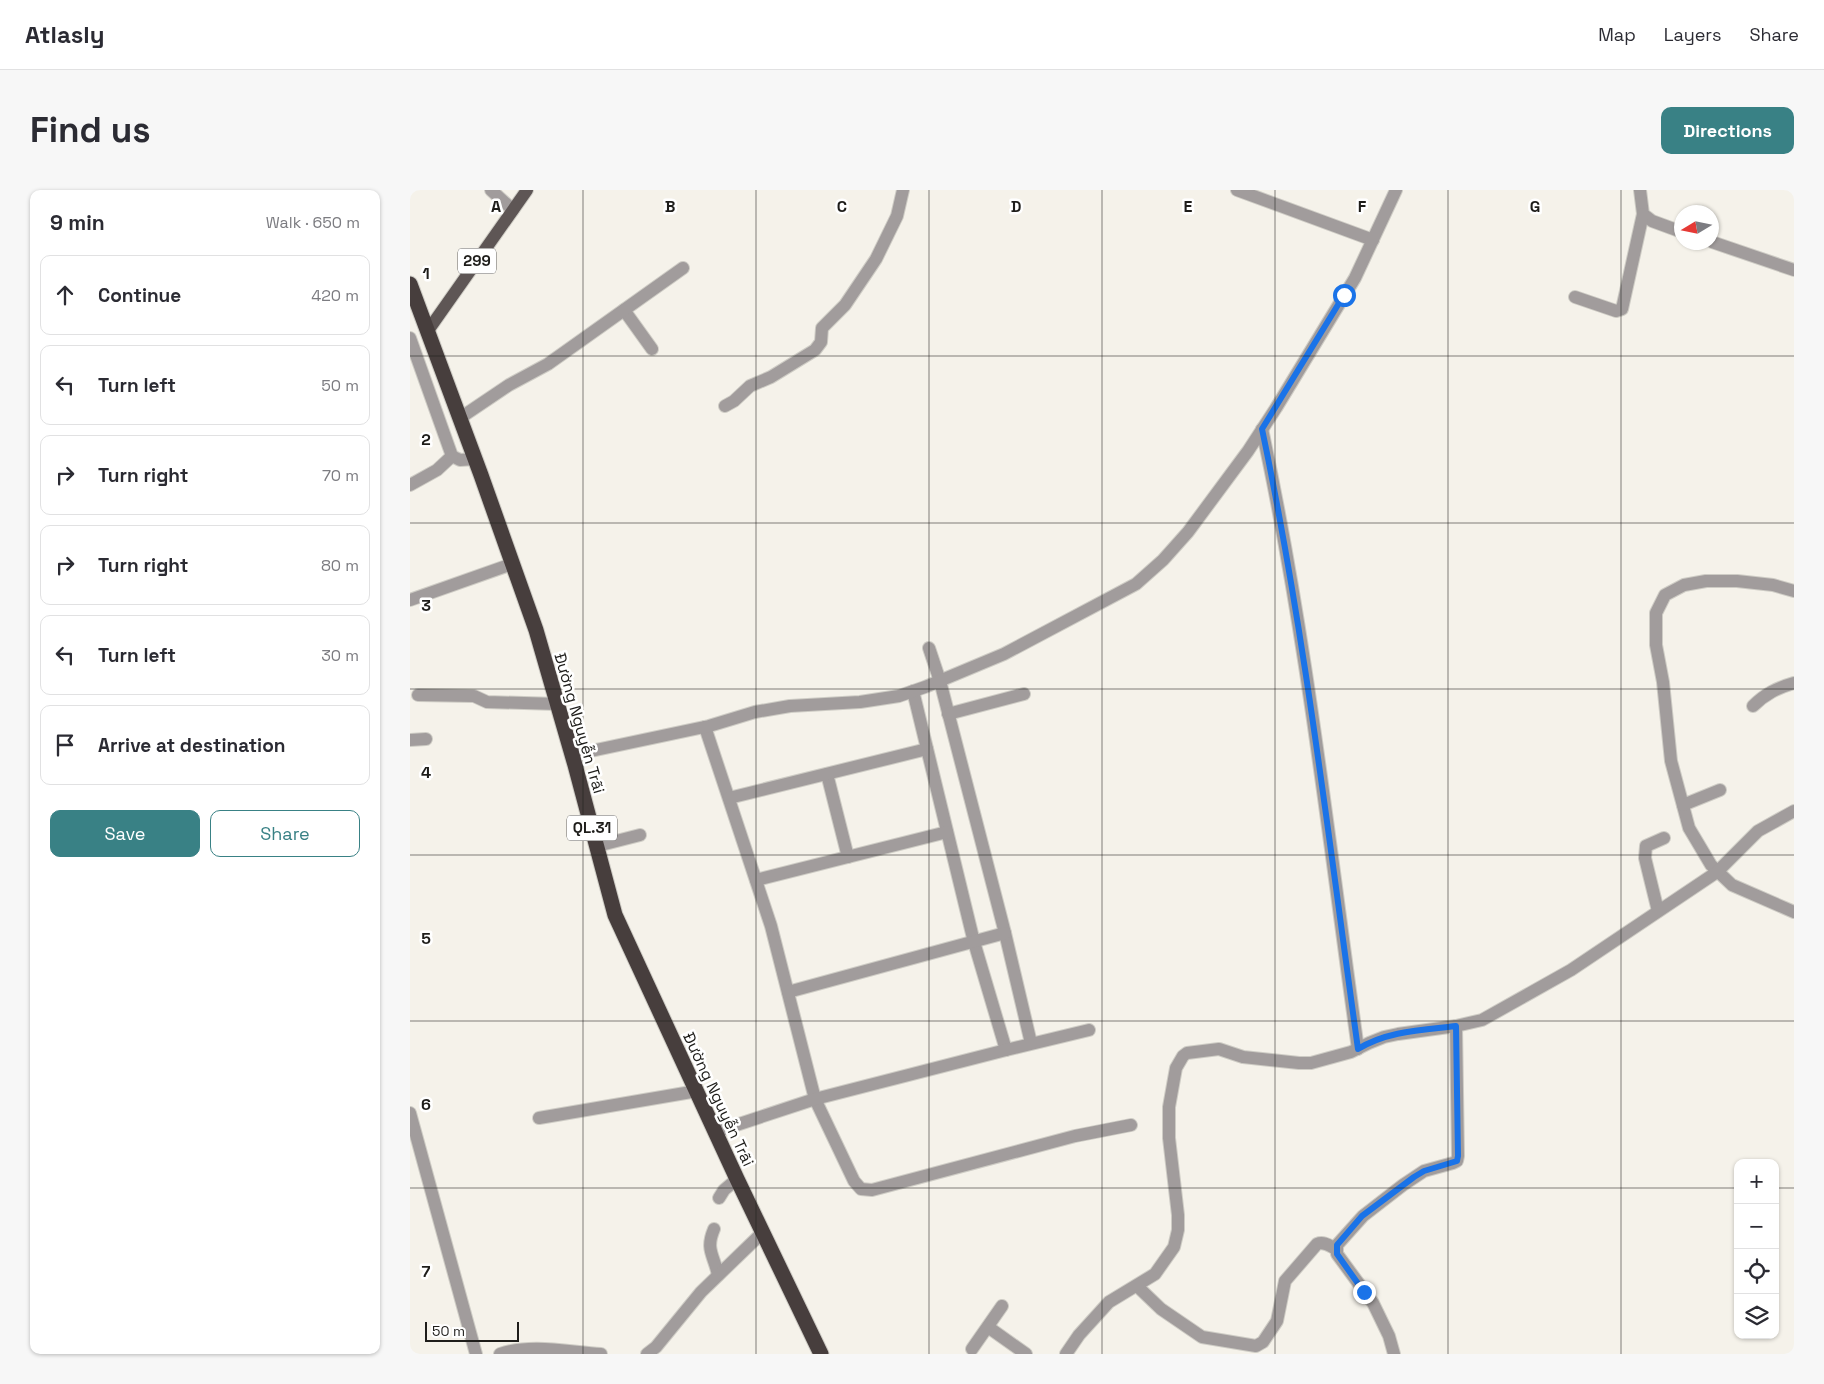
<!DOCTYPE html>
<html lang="en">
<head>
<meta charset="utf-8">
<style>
  :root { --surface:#fff; --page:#f7f7f7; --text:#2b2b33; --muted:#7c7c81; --line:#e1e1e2; --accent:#398185 }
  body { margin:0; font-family:"Space Grotesk",sans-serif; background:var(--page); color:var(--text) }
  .controls { position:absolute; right:15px; bottom:15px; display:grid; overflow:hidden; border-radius:10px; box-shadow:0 1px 4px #0004 }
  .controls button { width:45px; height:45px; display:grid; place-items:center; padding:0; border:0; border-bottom:1px solid var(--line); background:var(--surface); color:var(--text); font:25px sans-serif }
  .compass { position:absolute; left:1264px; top:15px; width:45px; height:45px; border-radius:50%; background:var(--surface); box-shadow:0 1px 4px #0004; rotate:260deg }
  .scale { position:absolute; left:15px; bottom:12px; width:94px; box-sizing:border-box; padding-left:5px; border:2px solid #1e1d1a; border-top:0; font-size:14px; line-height:18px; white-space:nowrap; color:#1e1d1a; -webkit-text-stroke:4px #fff; paint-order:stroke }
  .stop { position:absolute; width:15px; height:15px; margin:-11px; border:4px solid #1a73e8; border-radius:50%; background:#fff }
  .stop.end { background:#1a73e8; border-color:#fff; box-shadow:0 1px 5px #0008 }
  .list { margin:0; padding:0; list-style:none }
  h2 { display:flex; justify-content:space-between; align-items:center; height:65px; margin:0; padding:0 20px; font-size:21px }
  h2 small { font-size:16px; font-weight:400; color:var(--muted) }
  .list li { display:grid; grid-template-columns:32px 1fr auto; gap:15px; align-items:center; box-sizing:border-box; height:80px; margin:0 10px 10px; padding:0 10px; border:1px solid var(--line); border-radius:10px }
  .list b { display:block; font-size:19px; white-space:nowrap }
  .list em { font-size:16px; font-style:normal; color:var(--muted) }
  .actions { display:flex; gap:10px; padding:15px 20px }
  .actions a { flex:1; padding:11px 0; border:1px solid var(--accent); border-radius:10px; text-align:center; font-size:18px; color:var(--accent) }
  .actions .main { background:var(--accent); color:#fff }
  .icon { flex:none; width:28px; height:28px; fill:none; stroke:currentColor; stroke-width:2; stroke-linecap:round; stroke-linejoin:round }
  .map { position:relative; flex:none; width:1384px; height:1164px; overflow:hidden; border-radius:10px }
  header { display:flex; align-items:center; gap:30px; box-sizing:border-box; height:70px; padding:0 25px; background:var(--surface); border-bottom:1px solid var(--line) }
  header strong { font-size:24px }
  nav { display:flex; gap:28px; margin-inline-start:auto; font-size:18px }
  .intro { display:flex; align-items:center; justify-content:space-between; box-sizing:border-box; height:120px; padding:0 30px }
  h1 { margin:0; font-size:35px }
  .button { padding:12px 22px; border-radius:10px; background:var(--accent); color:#fff; font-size:18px; font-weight:700 }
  main { display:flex; gap:30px; padding:0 30px }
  aside { flex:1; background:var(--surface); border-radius:10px; box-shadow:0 1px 4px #0004 }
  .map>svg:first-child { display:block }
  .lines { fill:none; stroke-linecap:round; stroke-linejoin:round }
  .minor-casing { stroke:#ceccc5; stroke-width:14 }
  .major-casing { stroke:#ceccc5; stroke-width:14 }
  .highway-casing { stroke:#ceccc5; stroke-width:17 }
  .minor { stroke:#a19c9c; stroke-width:12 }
  .major { stroke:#5e5655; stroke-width:12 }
  .highway { stroke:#473e3d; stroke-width:15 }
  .route { stroke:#1a73e8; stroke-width:6 }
  .grid { fill:none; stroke:#1e1d1a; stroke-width:1; stroke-opacity:0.55 }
  .labels { text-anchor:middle; stroke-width:5; stroke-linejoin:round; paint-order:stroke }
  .shield { fill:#fff; stroke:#62615f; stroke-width:1 }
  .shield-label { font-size:15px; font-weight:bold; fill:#1e1d1a }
  .street-label { font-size:16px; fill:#1e1d1a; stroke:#fff }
  .grid-label { font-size:16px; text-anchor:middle; font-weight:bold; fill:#1e1d1a; stroke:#fff; stroke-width:5; stroke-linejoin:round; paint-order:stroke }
</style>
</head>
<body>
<header>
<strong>Atlasly</strong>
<nav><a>Map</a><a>Layers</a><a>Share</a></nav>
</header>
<div class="intro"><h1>Find us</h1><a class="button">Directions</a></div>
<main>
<aside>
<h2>9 min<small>Walk · 650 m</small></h2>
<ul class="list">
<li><svg class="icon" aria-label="ahead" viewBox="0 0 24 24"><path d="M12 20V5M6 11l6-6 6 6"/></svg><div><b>Continue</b></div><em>420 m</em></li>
<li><svg class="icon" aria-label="left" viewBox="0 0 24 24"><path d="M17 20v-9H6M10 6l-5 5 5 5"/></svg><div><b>Turn left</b></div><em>50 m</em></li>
<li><svg class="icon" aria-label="right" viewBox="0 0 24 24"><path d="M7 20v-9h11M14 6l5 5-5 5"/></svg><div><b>Turn right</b></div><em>70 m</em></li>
<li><svg class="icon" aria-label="right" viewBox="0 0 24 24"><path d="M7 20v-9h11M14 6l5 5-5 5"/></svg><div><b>Turn right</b></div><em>80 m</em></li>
<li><svg class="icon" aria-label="left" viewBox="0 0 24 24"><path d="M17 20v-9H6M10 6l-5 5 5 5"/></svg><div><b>Turn left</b></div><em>30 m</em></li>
<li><svg class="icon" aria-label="arrive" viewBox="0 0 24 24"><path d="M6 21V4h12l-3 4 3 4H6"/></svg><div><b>Arrive at destination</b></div></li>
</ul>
<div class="actions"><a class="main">Save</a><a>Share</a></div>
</aside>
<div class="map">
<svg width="1384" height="1164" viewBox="0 0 1384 1164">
  <rect width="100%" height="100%" fill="#f5f2ea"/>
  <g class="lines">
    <defs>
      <g id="minor">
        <path d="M81,0l22,20"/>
        <path d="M827,0l136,50"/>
        <path d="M1230,0l3,24 9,7 30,11"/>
        <path d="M1302,52l82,28"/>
        <path d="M1165,107l41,14 6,-2 21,-95"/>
        <path d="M214,120l28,39"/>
        <path d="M0,148l42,118 8,4 15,-1"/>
        <path d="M315,216l9,-5 16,-15 21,-9 44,-27 6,-8 1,-14 23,-23 31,-46 21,-43 6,-26"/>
        <path d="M50,228l49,-33 39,-21 135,-96"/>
        <path d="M852,239c44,204 67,413 96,620"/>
        <path d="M0,295l27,-15 15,-14"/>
        <path d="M1384,401l-21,-6 -36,-4h-31l-22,4 -19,10 -9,18v32l7,37 8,79 18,67 22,37 21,20 62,27"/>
        <path d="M0,410l102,-36"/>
        <path d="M519,458l11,33 65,252 26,110"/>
        <path d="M503,501l61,251 32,108"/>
        <path d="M8,505l56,1 13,6 70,2"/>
        <path d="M1343,516c12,-12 24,-18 41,-23"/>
        <path d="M538,524l76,-20"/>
        <path d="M295,537l66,199 44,173 39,82 7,8 11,1 203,-54 56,-11"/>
        <path d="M0,550l16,-1"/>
        <path d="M162,565l137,-29 46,-14 35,-6 70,-4 39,-6 26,-9 79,-33 132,-70 27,-24 25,-28 60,-81 28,-43 79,-130 41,-88"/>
        <path d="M417,584l21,83"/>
        <path d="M319,608l198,-49"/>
        <path d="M1273,615l37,-15"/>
        <path d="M187,656l43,-11"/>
        <path d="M346,690l191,-48"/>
        <path d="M1248,721l-13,-53 1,-12 18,-8"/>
        <path d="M378,802l217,-59"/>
        <path d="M0,923l66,241"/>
        <path d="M129,928l158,-27"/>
        <path d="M305,942l100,-33 191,-49 83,-20"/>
        <path d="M309,1008l5,-8 13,-11"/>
        <path d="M304,1039c-9,21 0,26 4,46"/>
        <path d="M727,1096l24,23 41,28 54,9 7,-4 14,-21 8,-40 32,-37c7,-3 13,2 19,5"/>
        <path d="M578,1137l38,27"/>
        <path d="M562,1159l30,-43"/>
        <path d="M90,1164c31,-11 69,-2 101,0"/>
        <path d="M237,1164l9,-7 45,-55 62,-60"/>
        <path d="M656,1164l13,-19 30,-33 46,-28 19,-27 4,-17v-15l-9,-77v-31l7,-39 7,-12 4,-3 32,-4 24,8 56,6h12l40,-11 18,-9 15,-6 14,-3 58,-8 26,-6 89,-50 146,-98 41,-41 36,-20"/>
        <path d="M984,1164l-5,-18 -16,-33 -36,-49v-9l26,-29 40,-31 21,-14 29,-8 4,-2 1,-5 -2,-130"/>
      </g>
      <path id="major" d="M17,142l100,-142"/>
      <path id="highway" d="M0,94l71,191 55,155 39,135 40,150 122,264 84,175"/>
    </defs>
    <use href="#minor" class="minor-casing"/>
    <use href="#major" class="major-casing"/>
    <use href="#highway" class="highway-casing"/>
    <use href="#minor" class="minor"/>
    <use href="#major" class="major"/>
    <use href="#highway" class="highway"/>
  </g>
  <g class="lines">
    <path class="route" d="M934,105l-82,134c43,204 67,413 96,620 29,-18 64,-19 98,-23l2,130 -1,5 -33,10 -10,6 -52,39 -25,29v9l27,38"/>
  </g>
  <path class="grid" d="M173,0v1164M346,0v1164M519,0v1164M692,0v1164M865,0v1164M1038,0v1164M1211,0v1164M0,166h1384M0,333h1384M0,499h1384M0,665h1384M0,831h1384M0,998h1328M1365,998h19"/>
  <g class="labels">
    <g class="shield">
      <rect x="48" y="58.5" width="38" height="25" rx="4"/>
      <rect x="157" y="625.5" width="50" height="25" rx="4"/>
    </g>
    <g class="shield-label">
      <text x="67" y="76">299</text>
      <text x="182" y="643">QL.31</text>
    </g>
    <g class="street-label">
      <text transform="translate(170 533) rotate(74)" y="6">Đường Nguyễn Trãi</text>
      <text transform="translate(309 909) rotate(65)" y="6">Đường Nguyễn Trãi</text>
    </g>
  </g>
  <g class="grid-label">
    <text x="86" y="22">A</text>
    <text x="260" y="22">B</text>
    <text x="432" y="22">C</text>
    <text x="606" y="22">D</text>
    <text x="778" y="22">E</text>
    <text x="952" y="22">F</text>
    <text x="1125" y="22">G</text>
    <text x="16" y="89">1</text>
    <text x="16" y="255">2</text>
    <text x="16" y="421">3</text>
    <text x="16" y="588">4</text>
    <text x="16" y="754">5</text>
    <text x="16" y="920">6</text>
    <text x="16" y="1087">7</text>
  </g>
</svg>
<div class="controls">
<button>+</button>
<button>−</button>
<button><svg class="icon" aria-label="locate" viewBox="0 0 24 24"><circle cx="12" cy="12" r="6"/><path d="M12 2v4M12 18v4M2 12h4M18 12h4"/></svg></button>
<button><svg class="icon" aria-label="layers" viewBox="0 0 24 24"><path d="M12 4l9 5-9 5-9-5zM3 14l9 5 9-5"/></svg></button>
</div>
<svg class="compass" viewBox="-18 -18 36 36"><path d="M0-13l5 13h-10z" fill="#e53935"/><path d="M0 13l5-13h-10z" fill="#7c7c81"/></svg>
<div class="scale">50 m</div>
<div class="stop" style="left:934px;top:105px"></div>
<div class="stop end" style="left:954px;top:1102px"></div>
</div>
</main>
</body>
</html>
